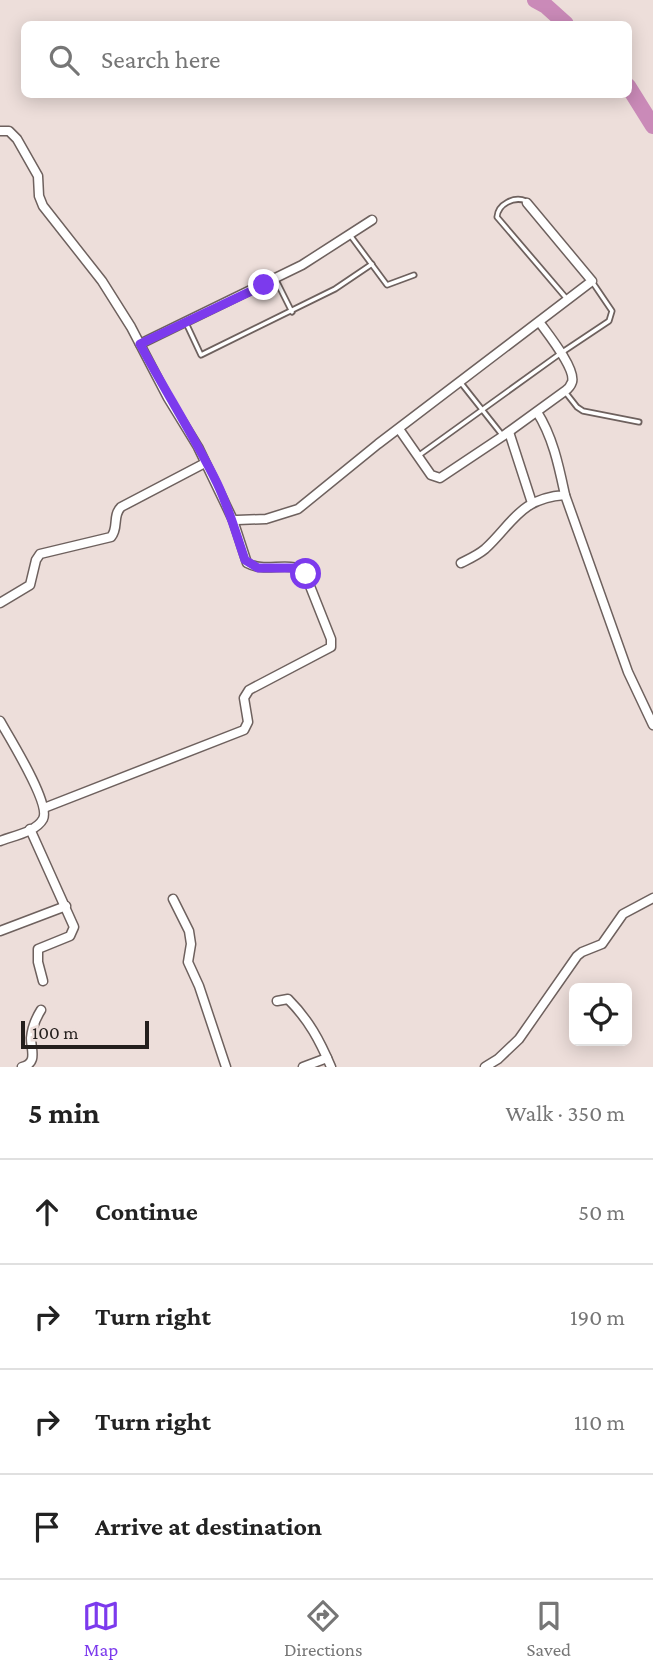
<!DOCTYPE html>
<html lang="en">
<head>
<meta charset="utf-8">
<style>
  :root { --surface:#fff; --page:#f6f6f6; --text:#222; --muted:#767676; --line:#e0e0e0; --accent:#7c3aed }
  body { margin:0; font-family:"Crimson Pro",serif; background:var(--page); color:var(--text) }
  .controls { position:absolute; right:21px; bottom:21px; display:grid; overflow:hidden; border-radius:10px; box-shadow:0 4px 18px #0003 }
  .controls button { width:63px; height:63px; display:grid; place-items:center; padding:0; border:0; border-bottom:2px solid var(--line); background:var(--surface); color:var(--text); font:35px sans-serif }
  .scale { position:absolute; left:21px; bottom:18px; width:128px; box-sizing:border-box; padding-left:7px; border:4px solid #241f1d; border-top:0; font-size:19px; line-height:24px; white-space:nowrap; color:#241f1d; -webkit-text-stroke:5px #eddeda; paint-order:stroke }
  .stop { position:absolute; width:21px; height:21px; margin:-16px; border:5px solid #7c3aed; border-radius:50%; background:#fff }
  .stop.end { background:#7c3aed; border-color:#fff; box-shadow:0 2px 7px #0008 }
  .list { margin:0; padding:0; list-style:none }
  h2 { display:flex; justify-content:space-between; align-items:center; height:91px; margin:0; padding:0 28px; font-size:30px }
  h2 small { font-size:23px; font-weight:400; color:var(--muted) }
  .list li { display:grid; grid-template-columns:46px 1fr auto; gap:21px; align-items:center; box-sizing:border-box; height:105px; padding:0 28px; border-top:2px solid var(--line) }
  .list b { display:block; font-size:26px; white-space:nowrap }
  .list em { font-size:23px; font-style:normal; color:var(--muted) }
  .icon { flex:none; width:38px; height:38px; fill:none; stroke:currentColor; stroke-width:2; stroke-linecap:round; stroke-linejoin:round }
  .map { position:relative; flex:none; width:653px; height:1067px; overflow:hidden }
  .search { position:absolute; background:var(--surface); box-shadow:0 4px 18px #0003; left:21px; right:21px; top:21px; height:77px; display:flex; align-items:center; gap:18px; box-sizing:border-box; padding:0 24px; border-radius:10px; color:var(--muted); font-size:26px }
  .sheet { height:511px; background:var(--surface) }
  nav { display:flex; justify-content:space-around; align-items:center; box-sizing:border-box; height:98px; border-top:2px solid var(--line); background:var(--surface); font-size:19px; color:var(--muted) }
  nav a { display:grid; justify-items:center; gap:4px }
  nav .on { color:var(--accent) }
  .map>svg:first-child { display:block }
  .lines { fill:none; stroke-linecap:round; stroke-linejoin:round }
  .river { stroke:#ca8ab8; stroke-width:16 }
  .service-casing { stroke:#6e615e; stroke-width:7 }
  .minor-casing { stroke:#6e615e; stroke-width:11 }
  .service { stroke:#fff; stroke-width:3.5 }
  .minor { stroke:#fff; stroke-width:8 }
  .route { stroke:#7c3aed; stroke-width:9 }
</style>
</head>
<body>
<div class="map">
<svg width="653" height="1067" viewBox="0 0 653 1067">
  <rect width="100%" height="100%" fill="#eddeda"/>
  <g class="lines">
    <g class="river">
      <path d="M535,0l11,6 20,18"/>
      <path d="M628,86l25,40"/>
    </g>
    <defs>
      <g id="service">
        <path d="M526,201c-12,-5 -28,3 -29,16l70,82"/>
        <path d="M350,235l37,50 27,-10"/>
        <path d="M276,280l16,32"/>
        <path d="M186,323l15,32 134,-66 37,-25"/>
        <path d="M461,383l42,53"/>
        <path d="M566,393l11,14 6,4 56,11"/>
        <path d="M418,456l143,-103 48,-32 3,-10 -19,-28"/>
      </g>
      <g id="minor">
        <path d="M0,131h9l8,8 21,37 1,20 4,10 59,75 29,46 37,71 30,49 35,73h4l29,-1 32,-10 80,-65 214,-163 -65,-78"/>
        <path d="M140,344l162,-79 70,-45"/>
        <path d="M399,429l32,46 9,3 63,-42 62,-45c3,-2 6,-6 7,-9 4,-13 -24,-48 -32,-59"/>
        <path d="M509,432l23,71"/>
        <path d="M565,495l63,177 25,53"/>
        <path d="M461,563c8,-4 17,-8 24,-14 28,-26 35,-51 80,-54 -6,-28 -12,-58 -28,-83"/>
        <path d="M0,603l30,-18 6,-25 4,-6 71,-17c8,-9 1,-21 10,-30l84,-44"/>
        <path d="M0,721c9,16 51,83 43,98 -7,13 -30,17 -43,22"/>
        <path d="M44,808l200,-78 4,-8 -4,-24 5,-8 82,-43v-8l-27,-68c-17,-10 -39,2 -57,-8l-14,-43"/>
        <path d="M30,829l44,98 -4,9 -32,13v13l5,19"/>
        <path d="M173,899l16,32 2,13 -3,18 11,24 27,81"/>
        <path d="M0,931l66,-25"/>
        <path d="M277,1001l11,-2c21,21 32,42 43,68"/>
        <path d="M22,1067c16,-4 9,-17 9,-29 1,-11 5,-20 10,-28"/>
        <path d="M303,1067l24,-9"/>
        <path d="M485,1067l13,-8 21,-20 58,-83 5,-4 20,-8 21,-30 30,-16"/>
      </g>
    </defs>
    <use href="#service" class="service-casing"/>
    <use href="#minor" class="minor-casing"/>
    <use href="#service" class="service"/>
    <use href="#minor" class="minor"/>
  </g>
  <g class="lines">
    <path class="route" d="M264,285l-124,59c25,47 54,92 77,139 12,25 19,51 28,77l13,8h43l5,6"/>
  </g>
</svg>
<div class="controls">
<button><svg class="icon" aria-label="locate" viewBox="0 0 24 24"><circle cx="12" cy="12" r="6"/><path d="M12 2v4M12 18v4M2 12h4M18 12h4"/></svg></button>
</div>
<div class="scale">100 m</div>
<div class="stop" style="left:306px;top:574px"></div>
<div class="stop end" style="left:264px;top:285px"></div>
<div class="search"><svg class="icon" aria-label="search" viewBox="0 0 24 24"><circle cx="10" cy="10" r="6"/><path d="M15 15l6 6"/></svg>Search here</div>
</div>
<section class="sheet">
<h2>5 min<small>Walk · 350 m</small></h2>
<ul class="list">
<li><svg class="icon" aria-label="ahead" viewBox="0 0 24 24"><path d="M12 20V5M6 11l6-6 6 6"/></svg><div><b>Continue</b></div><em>50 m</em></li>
<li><svg class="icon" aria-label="right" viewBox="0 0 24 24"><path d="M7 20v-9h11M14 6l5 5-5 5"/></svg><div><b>Turn right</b></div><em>190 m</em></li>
<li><svg class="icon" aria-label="right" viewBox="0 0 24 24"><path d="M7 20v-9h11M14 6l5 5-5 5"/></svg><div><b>Turn right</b></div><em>110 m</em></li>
<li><svg class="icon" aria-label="arrive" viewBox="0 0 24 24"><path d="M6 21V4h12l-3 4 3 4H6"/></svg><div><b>Arrive at destination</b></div></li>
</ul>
</section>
<nav>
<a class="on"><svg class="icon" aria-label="map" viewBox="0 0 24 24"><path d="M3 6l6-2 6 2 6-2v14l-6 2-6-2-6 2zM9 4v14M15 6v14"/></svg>Map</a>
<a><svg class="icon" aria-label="directions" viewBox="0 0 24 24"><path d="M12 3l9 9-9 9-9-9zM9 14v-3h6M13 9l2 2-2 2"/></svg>Directions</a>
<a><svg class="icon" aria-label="saved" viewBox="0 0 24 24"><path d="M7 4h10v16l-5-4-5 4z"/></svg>Saved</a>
</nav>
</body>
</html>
